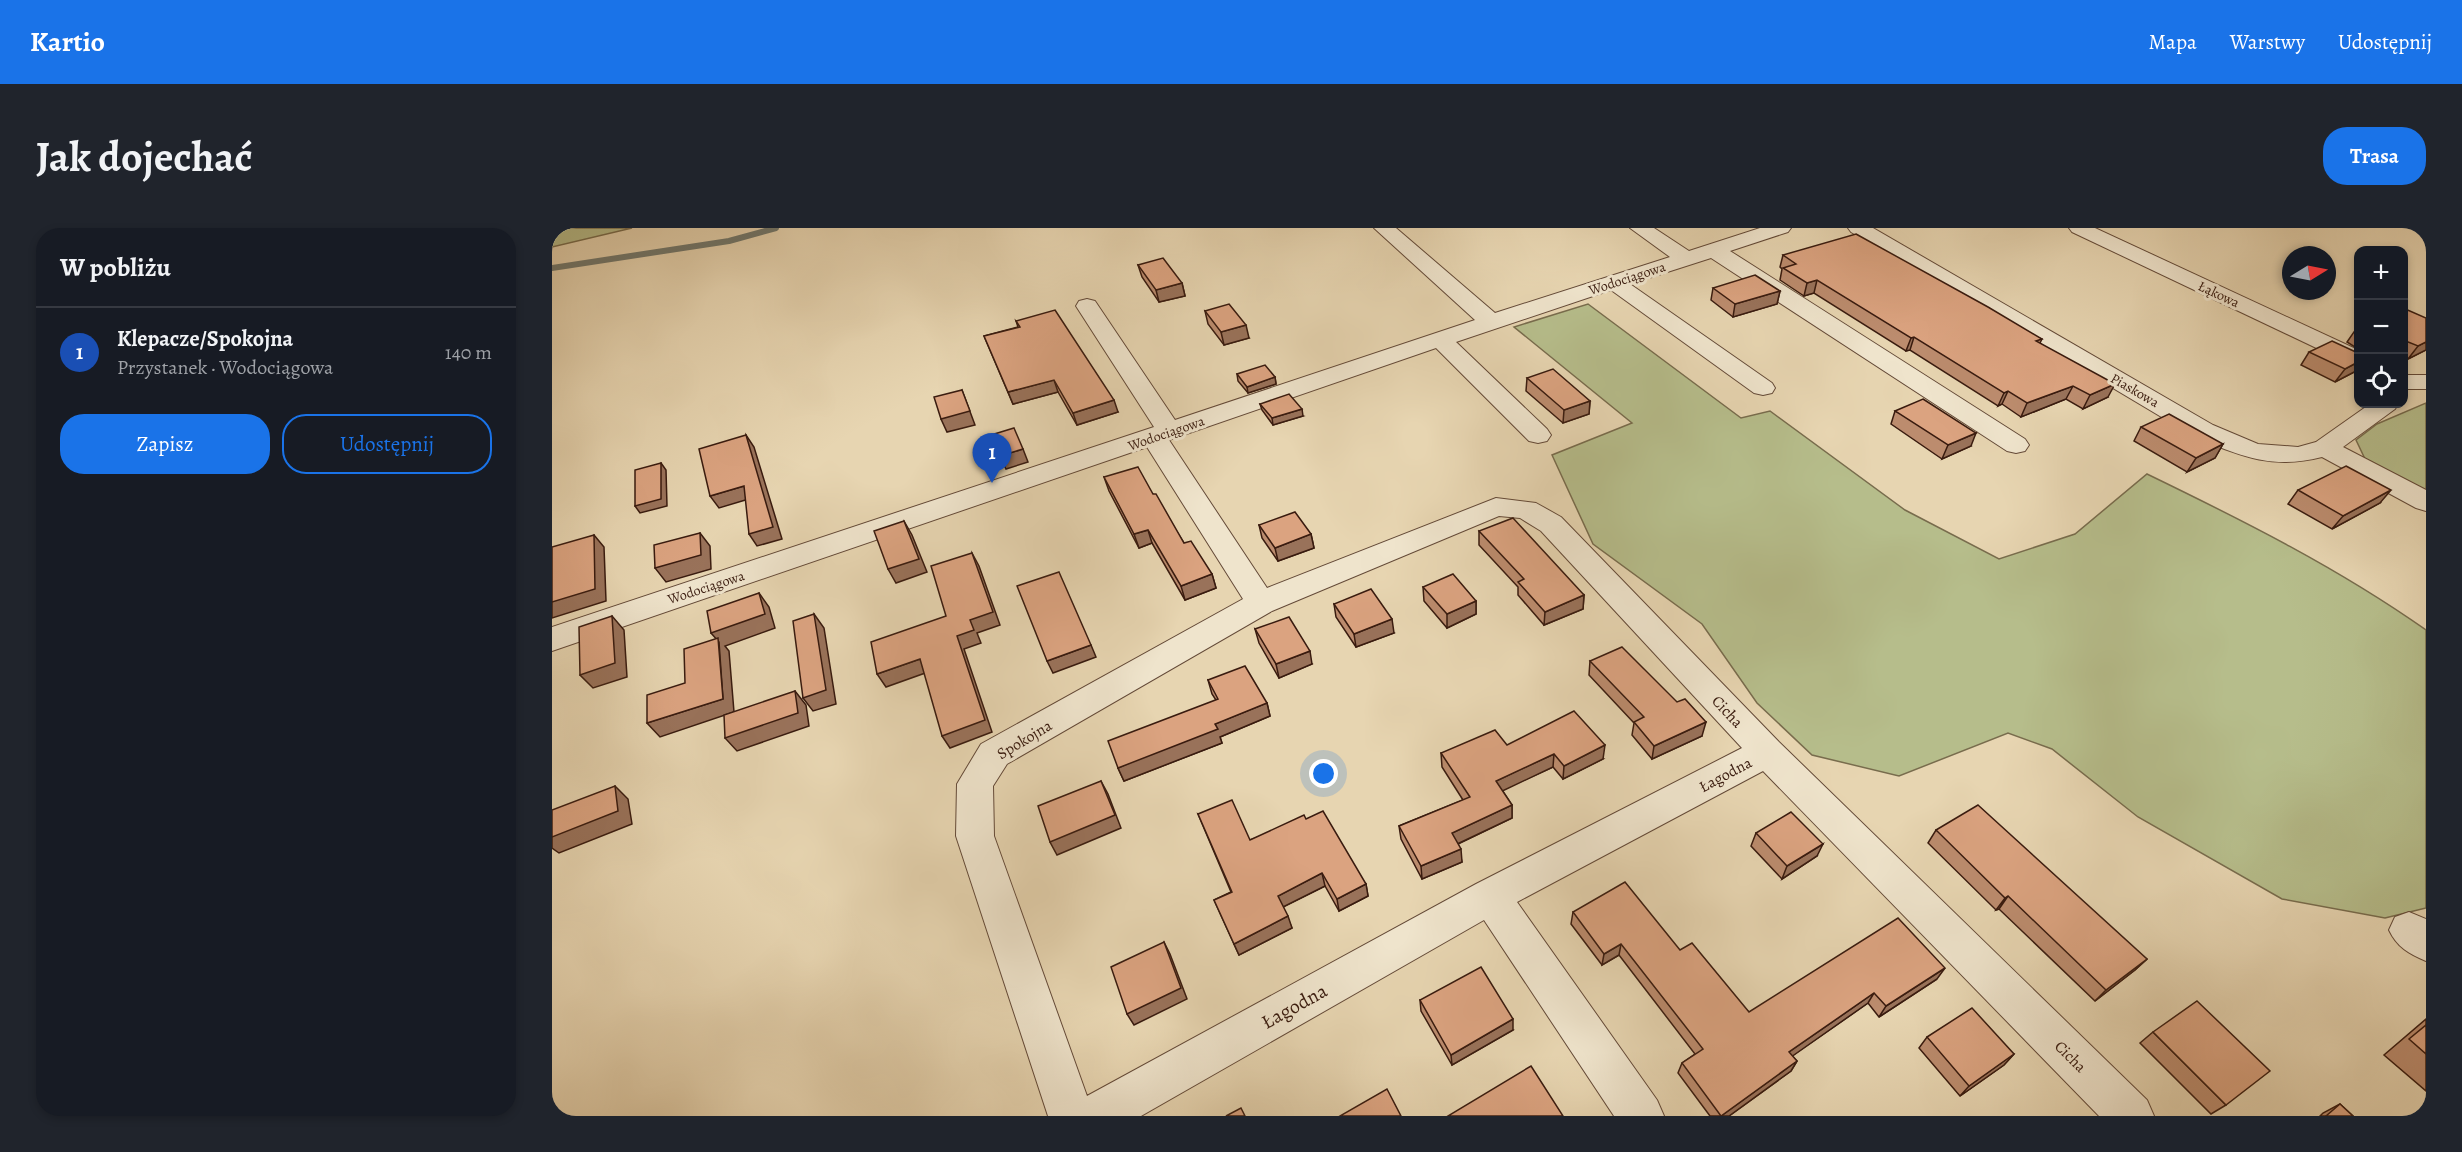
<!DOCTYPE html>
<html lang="pl">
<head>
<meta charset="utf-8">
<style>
  :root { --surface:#171b24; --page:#20242c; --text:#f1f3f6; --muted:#9ea1a6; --line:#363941; --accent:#1a73e8 }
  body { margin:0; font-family:Alegreya,serif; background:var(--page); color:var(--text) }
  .controls { position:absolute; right:18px; top:18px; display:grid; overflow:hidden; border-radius:12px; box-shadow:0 3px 9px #0003 }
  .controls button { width:54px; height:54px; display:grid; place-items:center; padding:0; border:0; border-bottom:2px solid var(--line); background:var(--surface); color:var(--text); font:30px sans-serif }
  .compass { position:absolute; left:1730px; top:18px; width:54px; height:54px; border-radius:50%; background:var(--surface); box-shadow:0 3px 9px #0003; rotate:80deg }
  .you { position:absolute; left:772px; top:546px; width:21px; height:21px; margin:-15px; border:4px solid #fff; border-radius:50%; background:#1a73e8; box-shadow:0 0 0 9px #1a73e833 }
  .badge { display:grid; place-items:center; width:39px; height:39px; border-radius:50%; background:var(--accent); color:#fff; font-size:20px; font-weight:700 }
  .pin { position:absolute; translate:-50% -50px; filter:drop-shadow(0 2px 3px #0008) }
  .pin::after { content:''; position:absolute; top:32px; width:21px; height:18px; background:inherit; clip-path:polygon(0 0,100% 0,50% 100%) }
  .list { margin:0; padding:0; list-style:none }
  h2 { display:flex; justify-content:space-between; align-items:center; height:78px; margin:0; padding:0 24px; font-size:26px }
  h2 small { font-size:20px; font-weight:400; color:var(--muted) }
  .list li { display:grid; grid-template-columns:39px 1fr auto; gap:18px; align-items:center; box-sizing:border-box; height:90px; padding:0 24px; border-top:2px solid var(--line) }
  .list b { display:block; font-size:22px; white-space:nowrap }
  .list p { margin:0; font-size:20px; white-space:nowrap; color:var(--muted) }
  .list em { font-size:20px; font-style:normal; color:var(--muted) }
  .actions { display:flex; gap:12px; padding:18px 24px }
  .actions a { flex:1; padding:14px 0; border:2px solid var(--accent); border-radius:24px; text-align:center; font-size:21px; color:var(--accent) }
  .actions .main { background:var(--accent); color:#fff }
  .icon { flex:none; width:33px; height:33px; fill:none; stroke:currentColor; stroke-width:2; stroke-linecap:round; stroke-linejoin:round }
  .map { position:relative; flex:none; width:1874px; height:888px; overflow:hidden; border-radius:24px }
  header { display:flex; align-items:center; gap:36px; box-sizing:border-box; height:84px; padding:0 30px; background:var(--accent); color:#fff }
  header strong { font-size:28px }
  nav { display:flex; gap:33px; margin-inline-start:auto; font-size:21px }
  .intro { display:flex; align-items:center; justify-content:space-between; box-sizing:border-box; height:144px; padding:0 36px }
  h1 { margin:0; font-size:42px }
  .button { padding:15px 27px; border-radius:24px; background:var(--accent); color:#fff; font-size:21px; font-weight:700 }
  main { display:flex; gap:36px; padding:0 36px }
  aside { flex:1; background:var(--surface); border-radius:24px; box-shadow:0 3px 9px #0003 }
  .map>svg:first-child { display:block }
  .green { fill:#b6bd8b; stroke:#786c4d; stroke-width:1.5 }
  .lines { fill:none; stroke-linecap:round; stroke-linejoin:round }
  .stream { stroke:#71796f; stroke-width:6 }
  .minor-casing { stroke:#644a38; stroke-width:2 }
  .minor { fill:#efe4cc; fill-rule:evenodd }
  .wall { fill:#bc8c6e; stroke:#391b0f; stroke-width:1.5 }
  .shaded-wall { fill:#99725a; stroke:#391b0f; stroke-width:1.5 }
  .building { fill:#dba380; stroke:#391b0f; stroke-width:1.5 }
  .labels { text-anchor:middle; stroke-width:6; stroke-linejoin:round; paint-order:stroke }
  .far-street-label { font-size:14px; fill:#391b0f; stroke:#efe4cc }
  .street-label { font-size:16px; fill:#391b0f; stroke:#efe4cc }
  .near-street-label { font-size:20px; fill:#391b0f; stroke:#efe4cc }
</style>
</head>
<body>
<header>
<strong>Kartio</strong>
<nav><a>Mapa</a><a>Warstwy</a><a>Udostępnij</a></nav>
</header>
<div class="intro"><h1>Jak dojechać</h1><a class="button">Trasa</a></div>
<main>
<aside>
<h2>W pobliżu<small></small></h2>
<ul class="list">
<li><span class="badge" style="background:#1a4fb4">1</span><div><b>Klepacze/Spokojna</b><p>Przystanek · Wodociągowa</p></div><em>140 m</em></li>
</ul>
<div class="actions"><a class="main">Zapisz</a><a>Udostępnij</a></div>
</aside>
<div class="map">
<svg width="1874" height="888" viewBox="0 0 1874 888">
  <rect width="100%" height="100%" fill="#e7d5b1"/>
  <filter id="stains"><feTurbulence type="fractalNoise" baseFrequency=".00333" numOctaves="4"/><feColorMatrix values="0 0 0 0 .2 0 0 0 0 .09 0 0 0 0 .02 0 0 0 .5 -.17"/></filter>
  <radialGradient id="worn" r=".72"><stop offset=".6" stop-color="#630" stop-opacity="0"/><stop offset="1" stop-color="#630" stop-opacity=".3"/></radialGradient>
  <g class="green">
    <path d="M0,0h80l-80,19z"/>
    <path d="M1036,76l153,114 29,-7 135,99 94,49 76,-25 72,-60c97,47 191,94 279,156v278l-41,10 -103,-19 -144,-82 -86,-68 -44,-16 -109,43 -87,-21 -55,-52 -55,-79 -109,-80 -41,-89 80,-32 -118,-96z"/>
    <path d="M1874,175v91l-60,-33 -10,-21 21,-16z"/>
  </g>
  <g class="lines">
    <path class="stream" d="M0,40l177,-27 47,-13"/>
    <defs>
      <g id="minor">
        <path d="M822,0h22l99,85 175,-56 -40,-29h24l35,23 71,-23h31l-3,4 -58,19 295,188 4,6 -4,6 -9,2 -9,-2 -296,-193 -81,26 142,99 3,5 -3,5 -9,2 -9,-2 -143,-103 -155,52 91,87 4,6 -4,6 -9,2 -9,-2 -93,-93 -267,92 98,148 229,-90 40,5 25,14 218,225 368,358 7,16h-55l-336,-345 -246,131 140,198 7,16h-50l-130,-196 -343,196h-93l-92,-280 1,-52 24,-40 262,-145 -96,-152 -595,204v-24l602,-200 -78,-121 3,-5 8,-2 8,2 80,119 300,-100zM947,288l21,2 21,13 201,217 -266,136 -389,212 -93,-260 -1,-50 14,-22 265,-153z"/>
        <path d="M1296,0h25l340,197 45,19 40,3 18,-5 54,-38h28l-3,5 -52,38 83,43v21l-10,-3 -94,-51c-51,13 -81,-1 -127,-20l-344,-205z"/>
        <path d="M1517,0h26l263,122v16l-8,-2 -278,-132z"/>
        <rect x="1852" y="147" width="22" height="14"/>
        <path d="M1857,684l17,7v42c-17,-7 -29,-14 -37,-31l6,-13z"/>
      </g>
    </defs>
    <use href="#minor" class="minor-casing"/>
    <use href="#minor" class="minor"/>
  </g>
  <g class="wall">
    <path d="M1231,27l259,84 -2,4 68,54 -25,12 -17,-10 -45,18 -19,-13 -4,2 -88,-56 -4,1 -92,-58 -10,3 -24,-16 2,-11 -2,-2z"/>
    <path d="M586,37l44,18 3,13 -26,6 -17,-25z"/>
    <path d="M1161,60l67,3 -3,13 -44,13 -22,-17z"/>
    <path d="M1851,80l23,42 -18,9 -5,-2z"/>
    <path d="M653,83l44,27 -25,7 -16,-21z"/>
    <path d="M464,93l102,91 -41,13 -19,-33 -45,12 -29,-68 34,-9z"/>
    <path d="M1806,100v21l-11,-7 9,-13z"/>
    <path d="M1757,124l49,1v17l-23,12 -34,-17z"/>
    <path d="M685,146l38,3 1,7 -28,9 -10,-12z"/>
    <path d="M975,150l63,23 -1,13 -26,9 -37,-32z"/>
    <path d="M708,176l43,12 -30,9 -11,-15z"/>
    <path d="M1343,183l76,35 -29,13 -51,-35z"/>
    <path d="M1589,199l82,17 -8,14 -28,14 -53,-31z"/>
    <path d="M552,249l49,17 31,49 28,31 4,14 -31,12 -33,-57 -13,5 -30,-57z"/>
    <path d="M1746,262l82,13 -48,26 -44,-25z"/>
    <path d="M707,297l52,9 3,14 -36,13 -16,-23z"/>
    <path d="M927,303l105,64 -1,14 -39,16 -26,-30v-8l-39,-42z"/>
    <path d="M871,359l53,14v13l-29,14 -23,-27z"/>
    <path d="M782,376l60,29 -38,14 -20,-30z"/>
    <path d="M703,401l57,35 -33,14 -20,-35z"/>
    <path d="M1038,433l87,41 25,34 -50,23 -20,-24 2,-12 -45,-48z"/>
    <path d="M656,452l59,23 3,13 -50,21 2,6 -98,38 -6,-13 98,-68 -4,-6z"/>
    <path d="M955,517l96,14 -40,20 -10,-12 -51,23 10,15v13l-54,26 4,18 -40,17 -21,-40 -2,-13 64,-26 -21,-33 -1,-14z"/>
    <path d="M646,586l52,26 56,-21 60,65 2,12 -29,15 -14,-25 -42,21 9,21 -53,27 -25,-55 17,-8z"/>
    <path d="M1384,602l211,129 -12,11 -40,31 -96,-92 -3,1 -68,-67z"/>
    <path d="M1204,605l61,23 -35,23 -31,-33z"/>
    <path d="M1021,684l107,38 69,62 188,-33 -58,38 -11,-14 -76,53 5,5 -6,10 -62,45h-19l-32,-43 4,-10 13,-9 -76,-99 -17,10 -31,-41z"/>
    <path d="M868,772l93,30 -61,35 -31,-54z"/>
    <path d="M1874,791v72l-42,-36z"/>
    <path d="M1601,804l73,73 -15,9 -71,-71z"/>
    <path d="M1375,809l87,17 -10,11 -44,31 -41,-48z"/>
    <path d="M1788,876l13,12h-33l3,-3z"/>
  </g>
  <g class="shaded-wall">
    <path d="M1265,52l-3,13 -10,3 3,-13z"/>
    <path d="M630,55l3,13 -26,6 -3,-12z"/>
    <path d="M1228,63l-3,13 -44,13 2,-13z"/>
    <path d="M694,97l3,13 -25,7 -3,-13z"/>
    <path d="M1362,109l-4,13 -4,1 5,-13z"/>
    <path d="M1874,114v8l-18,9 10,-13z"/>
    <path d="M1806,134v8l-23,12 10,-13z"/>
    <path d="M723,149l1,7 -28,9 -1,-6z"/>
    <path d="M502,152l4,12 -45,12 -5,-12z"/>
    <path d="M1563,156l-7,13 -25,12 7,-14z"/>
    <path d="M1521,158l-7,13 -45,18 6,-14z"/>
    <path d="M410,162l13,35 -28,7 -6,-13z"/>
    <path d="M1456,163l-6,13 -4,2 6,-13z"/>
    <path d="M562,172l4,12 -41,13 -4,-12z"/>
    <path d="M1038,173l-1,13 -26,9 1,-13z"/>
    <path d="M750,181l1,7 -30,9 -1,-7z"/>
    <path d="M1424,205l-5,13 -29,13 6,-14z"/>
    <path d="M194,207l8,12 28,92 -25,7 -8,-12z"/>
    <path d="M1671,216l-8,14 -28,14 9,-14z"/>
    <path d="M471,221l5,13 -22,7 -6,-13z"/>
    <path d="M109,235l5,7 1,36 -27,7 -5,-7z"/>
    <path d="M192,258l8,12 -33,10 -9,-12z"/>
    <path d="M1839,262l-11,13 -48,26 11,-13z"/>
    <path d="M352,293l8,14 15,37 -31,11 -8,-14z"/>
    <path d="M596,302l4,13 -13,5 -5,-14z"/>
    <path d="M148,305l10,13 1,23 -45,13 -11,-14z"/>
    <path d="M759,306l3,14 -36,13 -3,-13z"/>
    <path d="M42,307l10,12 2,54 -54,17v-16z"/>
    <path d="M420,325l7,13 21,59 -23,8 4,10 -17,6 28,83 -42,16 -8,-12 15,-100 13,-16z"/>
    <path d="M660,346l4,14 -31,12 -4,-14z"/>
    <path d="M207,365l10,14 6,21 -50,18 4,5 5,61 -74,25 -13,-14 76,-24 -4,-57 -8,-9z"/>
    <path d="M1032,367l-1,14 -39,16 1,-13z"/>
    <path d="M924,373v13l-29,14v-14z"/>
    <path d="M262,386l10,14 12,76 -23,7 -10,-13z"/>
    <path d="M60,388l12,14 3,47 -34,11 -13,-13z"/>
    <path d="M840,391l2,14 -38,14 -2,-13z"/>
    <path d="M539,417l5,12 -43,16 -6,-12z"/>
    <path d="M758,423l2,13 -33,14 -3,-14z"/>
    <path d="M368,431l8,13 -42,15 -9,-13z"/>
    <path d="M243,463l11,14 3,21 -72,25 -12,-13z"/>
    <path d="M715,475l3,13 -50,21 2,6 -98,38 -6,-13 97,-44z"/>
    <path d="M1154,494l-4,14 -50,23 2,-13z"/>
    <path d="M1053,517l-2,14 -40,20 1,-13z"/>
    <path d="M1002,526l-1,13 -57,27v-13z"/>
    <path d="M549,553l7,13 13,34 -64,27 -7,-13z"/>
    <path d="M63,558l13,13 4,25 -73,29 -7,-5v-11z"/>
    <path d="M960,577v13l-59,28 -1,-13z"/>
    <path d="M1271,616l-6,12 -35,23 5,-13z"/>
    <path d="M909,621l1,13 -40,17 -1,-13z"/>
    <path d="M770,645l3,13 -44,22 -3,-12z"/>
    <path d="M814,656l2,12 -29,15 -2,-12z"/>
    <path d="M1456,668l-9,13 -3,1 9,-12z"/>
    <path d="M736,688l4,12 -53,27 -5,-11z"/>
    <path d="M612,714l6,12 17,45 -53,26 -7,-11z"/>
    <path d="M1069,716l-2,11 -17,10 2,-11z"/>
    <path d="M1595,731l-12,11 -40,31 11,-11z"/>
    <path d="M1393,740l-8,11 -58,38 7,-11z"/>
    <path d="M1322,765l-6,10 -84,59 5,-10z"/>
    <path d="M961,791v11l-61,35 -1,-10z"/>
    <path d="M1462,826l-10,11 -44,31 9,-10z"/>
    <path d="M1245,833l-6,10 -62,45h-8z"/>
  </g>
  <g class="building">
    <path d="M1304,6l132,73 54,32 -6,2 79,43 -25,11 -17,-9 -46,17 -19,-12 -4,2 -90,-56 -3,1 -94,-58 -10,3 -24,-15 13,-4 -13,-9z"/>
    <path d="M611,30l19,25 -26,7 -18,-25z"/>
    <path d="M1203,47l25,16 -45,13 -22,-16z"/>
    <path d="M677,76l17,21 -25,7 -16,-21z"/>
    <path d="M1851,80l23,10v24l-8,4 -15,-6z"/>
    <path d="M503,82l59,90 -41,13 -19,-33 -46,12 -24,-56 36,-9 -4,-6z"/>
    <path d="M1780,113l26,12v9l-13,7 -36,-17z"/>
    <path d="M713,137l10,12 -28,10 -10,-13z"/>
    <path d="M1001,141l37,32 -26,9 -37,-32z"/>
    <path d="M410,162l8,21 -29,8 -7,-22z"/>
    <path d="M737,166l13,15 -30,9 -12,-14z"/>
    <path d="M1371,171l53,34 -28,12 -53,-34z"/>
    <path d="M1617,186l54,30 -27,14 -55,-31z"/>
    <path d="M462,200l9,21 -23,7 -9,-21z"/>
    <path d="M194,207l27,92 -24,7 -5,-48 -34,10 -11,-47z"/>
    <path d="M109,235v36l-26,7v-36z"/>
    <path d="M1794,238l45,24 -48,26 -45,-26z"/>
    <path d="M586,239l15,27h3l28,49 7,-2 21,33 -31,12 -33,-56 -14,4 -30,-57z"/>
    <path d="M743,284l16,22 -36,14 -16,-23z"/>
    <path d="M961,290l71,77 -39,17 -27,-30 6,-3 -45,-48z"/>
    <path d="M352,293l15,38 -31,10 -14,-38z"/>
    <path d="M148,305l1,22 -46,13 -1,-23z"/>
    <path d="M42,307l1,54 -43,13v-55z"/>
    <path d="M420,325l21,59 -23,8 4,10 -17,6 28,84 -43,16 -22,-77 -43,15 -6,-32 75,-26 -15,-50z"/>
    <path d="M507,344l32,73 -44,16 -30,-75z"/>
    <path d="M901,346l23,27 -29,13 -24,-27z"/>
    <path d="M819,361l21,30 -38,15 -20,-30z"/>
    <path d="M207,365l6,21 -54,19 -4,-22z"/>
    <path d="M262,386l12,76 -23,8 -10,-77z"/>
    <path d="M60,388l3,47 -35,12 -1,-48z"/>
    <path d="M737,389l21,34 -34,13 -21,-35z"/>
    <path d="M166,410l5,61 -76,24v-28l38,-12 -1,-34z"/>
    <path d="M1070,419l55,55 8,-3 21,23 -52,24 -20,-24 10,-5 -54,-56z"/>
    <path d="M693,438l22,37 -52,21 3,5 -100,39 -10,-27 110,-42 -10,-19z"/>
    <path d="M243,463l3,22 -73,25 -1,-23z"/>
    <path d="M1022,483l31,34 -41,21 -10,-12 -58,27 16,24 -60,28 9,16 -40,17 -22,-40 71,-29 -29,-44 54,-23 12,15z"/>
    <path d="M549,553l14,34 -65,27 -12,-36z"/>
    <path d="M63,558l3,25 -66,26v-27z"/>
    <path d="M680,572l18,40 54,-25 2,4 17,-8 43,73 -29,15 -15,-26 -44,23 10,20 -54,28 -20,-44 18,-8 -34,-78z"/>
    <path d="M1426,577l169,154 -41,31 -98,-94 -3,2 -69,-68z"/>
    <path d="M1239,584l32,32 -36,22 -31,-33z"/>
    <path d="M1073,654l55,68 12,-7 57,69 149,-94 47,50 -59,38 -12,-13 -85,59 8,9 -76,55 -39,-53 21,-14 -82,-105 -17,10 -31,-42z"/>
    <path d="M612,714l17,46 -54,26 -16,-47z"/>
    <path d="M929,739l32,52 -62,36 -31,-55z"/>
    <path d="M1645,773l73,70 -44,34 -73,-73z"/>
    <path d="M1420,780l42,46 -45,32 -42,-49z"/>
    <path d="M1874,797v29l-17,-15z"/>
    <path d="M979,838l32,50h-115z"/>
    <path d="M835,861l14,27h-61z"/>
    <path d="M1788,876l13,12h-27z"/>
    <path d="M689,880l4,8h-19z"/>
  </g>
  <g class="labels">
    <g class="far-street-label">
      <text transform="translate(1075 50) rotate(-18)" y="5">Wodociągowa</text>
      <text transform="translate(1667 66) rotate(25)" y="5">Łąkowa</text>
      <text transform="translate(1583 162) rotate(30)" y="5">Piaskowa</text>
      <text transform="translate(614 205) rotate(-19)" y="5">Wodociągowa</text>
      <text transform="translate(154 359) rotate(-18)" y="5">Wodociągowa</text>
    </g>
    <g class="street-label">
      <text transform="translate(1176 483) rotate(47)" y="6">Cicha</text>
      <text transform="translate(472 511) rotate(-31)" y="6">Spokojna</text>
      <text transform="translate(1173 546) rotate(-28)" y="6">Łagodna</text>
      <text transform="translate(1519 828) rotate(45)" y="6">Cicha</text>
    </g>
    <g class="near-street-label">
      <text transform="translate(742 778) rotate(-29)" y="7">Łagodna</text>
    </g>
  </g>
  <rect width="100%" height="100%" filter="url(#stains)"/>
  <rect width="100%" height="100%" fill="url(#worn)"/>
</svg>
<div class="controls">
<button>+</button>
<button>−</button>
<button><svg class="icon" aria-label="locate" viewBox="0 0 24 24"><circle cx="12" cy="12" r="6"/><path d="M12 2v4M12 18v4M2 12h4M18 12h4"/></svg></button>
</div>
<svg class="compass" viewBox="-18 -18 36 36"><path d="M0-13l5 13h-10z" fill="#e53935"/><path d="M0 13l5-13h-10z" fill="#9ea1a6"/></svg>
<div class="you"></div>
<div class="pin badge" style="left:440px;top:255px;background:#1a4fb4">1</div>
</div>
</main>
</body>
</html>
